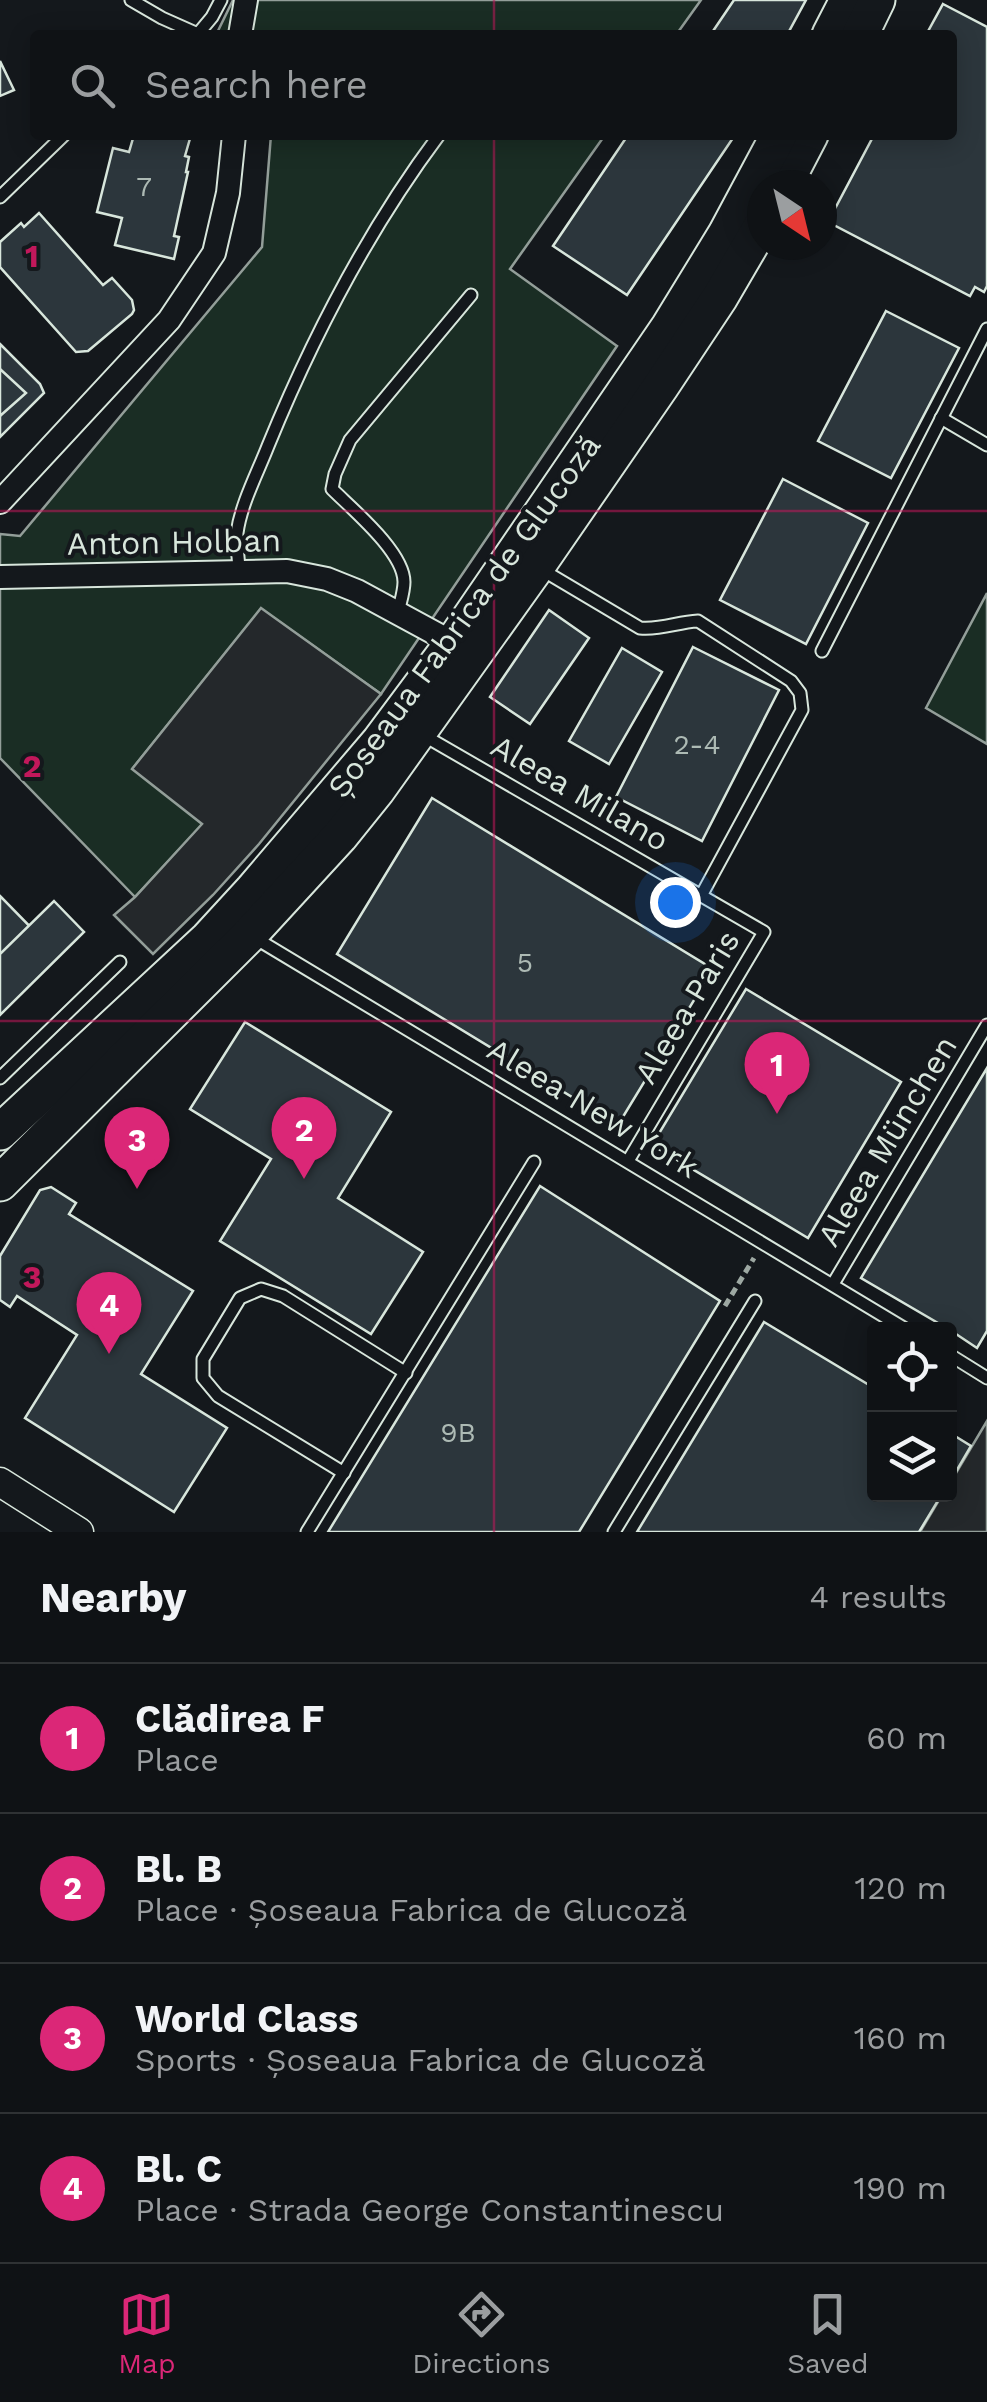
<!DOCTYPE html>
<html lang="en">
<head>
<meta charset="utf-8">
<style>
  :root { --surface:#0f1215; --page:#181b1e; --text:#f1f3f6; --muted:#9b9ea0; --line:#2f3234; --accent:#db2777 }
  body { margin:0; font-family:"Work Sans",sans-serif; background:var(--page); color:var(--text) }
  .controls { position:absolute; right:30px; bottom:30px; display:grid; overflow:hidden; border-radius:10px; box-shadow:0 5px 25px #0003 }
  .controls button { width:90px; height:90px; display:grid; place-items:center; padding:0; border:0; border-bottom:2px solid var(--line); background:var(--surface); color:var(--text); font:50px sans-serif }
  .compass { position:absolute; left:747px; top:170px; width:90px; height:90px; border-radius:50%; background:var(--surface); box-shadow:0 5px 25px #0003; rotate:145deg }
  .you { position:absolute; left:675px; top:902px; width:35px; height:35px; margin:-25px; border:8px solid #fff; border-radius:50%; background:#1a73e8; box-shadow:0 0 0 15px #1a73e833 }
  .badge { display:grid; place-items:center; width:65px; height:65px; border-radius:50%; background:var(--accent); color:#fff; font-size:32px; font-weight:700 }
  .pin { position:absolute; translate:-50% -82px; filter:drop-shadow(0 2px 5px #0008) }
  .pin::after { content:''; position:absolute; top:52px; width:35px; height:30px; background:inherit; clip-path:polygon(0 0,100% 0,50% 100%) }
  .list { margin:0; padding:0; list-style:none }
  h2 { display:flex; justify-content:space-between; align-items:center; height:130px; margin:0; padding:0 40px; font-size:42px }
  h2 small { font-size:32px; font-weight:400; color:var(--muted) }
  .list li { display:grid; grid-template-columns:65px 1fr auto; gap:30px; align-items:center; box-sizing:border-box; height:150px; padding:0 40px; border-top:2px solid var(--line) }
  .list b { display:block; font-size:38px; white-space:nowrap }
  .list p { margin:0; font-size:32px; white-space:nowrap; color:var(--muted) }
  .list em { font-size:32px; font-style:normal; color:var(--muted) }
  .icon { flex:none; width:55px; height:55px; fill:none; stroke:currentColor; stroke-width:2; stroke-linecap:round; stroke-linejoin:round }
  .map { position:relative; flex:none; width:987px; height:1532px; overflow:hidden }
  .search { position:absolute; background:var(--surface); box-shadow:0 5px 25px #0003; left:30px; right:30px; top:30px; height:110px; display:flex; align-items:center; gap:25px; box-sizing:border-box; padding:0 35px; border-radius:10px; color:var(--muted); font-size:38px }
  .sheet { height:730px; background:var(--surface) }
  nav { display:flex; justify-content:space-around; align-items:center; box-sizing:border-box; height:140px; border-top:2px solid var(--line); background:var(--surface); font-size:28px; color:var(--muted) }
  nav a { display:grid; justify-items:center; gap:5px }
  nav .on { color:var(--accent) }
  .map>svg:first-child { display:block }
  .green { fill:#1a2d24; stroke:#939e99; stroke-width:2.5 }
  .parking { fill:#24282b; stroke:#939e99; stroke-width:2.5 }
  .building { fill:#2c363c; stroke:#d8e6dc; stroke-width:2.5 }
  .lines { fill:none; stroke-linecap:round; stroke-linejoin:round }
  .service-casing { stroke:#d8e6dc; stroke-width:15 }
  .minor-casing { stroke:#d8e6dc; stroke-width:26 }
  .tertiary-casing { stroke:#d8e6dc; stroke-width:31 }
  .primary-casing { stroke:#d8e6dc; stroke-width:39 }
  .path { stroke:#9da8a2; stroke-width:5; stroke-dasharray:8 5; stroke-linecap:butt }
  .service { stroke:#14181c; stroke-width:11 }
  .minor { stroke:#14181c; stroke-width:22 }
  .tertiary { stroke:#14181c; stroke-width:28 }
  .primary { stroke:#14181c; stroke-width:35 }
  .grid { fill:none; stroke:#c2185b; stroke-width:2.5; stroke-opacity:0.55 }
  .labels { text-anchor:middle; stroke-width:8; stroke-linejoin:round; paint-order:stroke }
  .number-label { font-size:28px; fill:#adbab4 }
  .street-label { font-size:32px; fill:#d8e6dc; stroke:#14181c }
  .grid-label { font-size:32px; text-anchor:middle; font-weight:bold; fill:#c2185b; stroke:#14181c; stroke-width:8; stroke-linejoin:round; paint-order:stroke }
</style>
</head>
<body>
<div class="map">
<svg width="987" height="1532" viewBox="0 0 987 1532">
  <rect width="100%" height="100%" fill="#14181c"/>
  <g class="green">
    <path d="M233,0h468l-25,35h-460z"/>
    <path d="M271,135h334l-95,134 107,77 -236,348 -120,-85 -128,159 70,56 -68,73 -135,-139v-224l20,2 242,-289z"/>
    <path d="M987,593v151l-61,-36z"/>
  </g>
  <g class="parking">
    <path d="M261,608l120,86 -122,150 -46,51 -60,59 -39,-39 21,-18 67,-73 -70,-55z"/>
    <path d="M987,1421v111h-67l22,-37 8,-1v-11z"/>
  </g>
  <g class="building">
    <path d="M734,0h72l-19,35 -76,-1z"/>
    <path d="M943,4l44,23v259l-3,6 -9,-5 -5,9 -142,-74 46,-87h78v-100h-26z"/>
    <path d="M0,61l14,29 -14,6z"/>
    <path d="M134,135h57l-6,21 4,1 -3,15h2l-14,64 5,1 -5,22 -59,-14 7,-27 -25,-6 16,-64 16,4z"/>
    <path d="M628,135h107l-108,160 -74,-49z"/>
    <path d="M39,213l64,72 9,-7 20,22 2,10 -2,4 -44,37 -12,1 -76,-85v-25l21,-19 3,4z"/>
    <path d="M886,311l73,37 -68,130 -73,-37z"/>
    <path d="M0,344l40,40 4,9 -44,44z"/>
    <path d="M0,369l26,24 -26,23z"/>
    <path d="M783,479l85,44 -62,121 -86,-44z"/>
    <path d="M549,610l40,28 -59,86 -40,-27z"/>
    <path d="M693,647l86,43 -77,151 -86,-44z"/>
    <path d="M622,648l40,24 -53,92 -40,-23z"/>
    <path d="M432,798l281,171 -95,156 -281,-171z"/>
    <path d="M0,896l50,51 -41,39 -9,-9z"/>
    <path d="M54,901l30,31 -84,83v-61z"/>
    <path d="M746,989l155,93 -93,156 -156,-93z"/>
    <path d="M245,1022l146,90 -53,86 85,54 -52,82 -151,-93 51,-82 -81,-50z"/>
    <path d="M987,1068v263l-10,17 -27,-18 -89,-52z"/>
    <path d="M540,1186l180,115 -141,231h-251z"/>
    <path d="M51,1187l25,16 -7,11 124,77 -52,83 86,54 -53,84 -149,-94 52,-83 -60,-39 -7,11 -10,-7v-44l40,-66z"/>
    <path d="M764,1322l110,66v106h68l-23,38h-282z"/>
    <path d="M950,1433l21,13 -21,36z"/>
  </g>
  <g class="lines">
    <defs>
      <g id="service">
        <path d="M131,0l31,18 36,16"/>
        <path d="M197,35l15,-18 9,-17"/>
        <path d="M0,197l64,-62"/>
        <path d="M941,418l46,27"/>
        <path d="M539,568l101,60c22,2 37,-6 58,-7l93,60 9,12 2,17 -101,186"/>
        <path d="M239,572c0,-12 -3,-26 -2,-39 4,-29 20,-59 31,-87 45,-110 100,-216 171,-311"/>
        <path d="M398,613c2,-10 6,-21 6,-31 0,-30 -52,-73 -72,-93l3,-15 15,-34 121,-145"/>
        <path d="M822,651l165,-322"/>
        <path d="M423,735l341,197 -136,229"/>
        <path d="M255,938l652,392"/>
        <path d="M0,1078l120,-116"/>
        <path d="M833,1284l154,-259"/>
        <path d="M950,1355l37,23"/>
        <path d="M344,1473l-126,-77 -15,-18v-19l37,-61 21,-9 22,7 123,77"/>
        <path d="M307,1532l227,-370"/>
        <path d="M614,1532l141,-231"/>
      </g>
      <g id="minor">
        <path d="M240,35l6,-35"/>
        <path d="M0,502l169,-182 45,-67 14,-60 6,-58"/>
        <path d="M0,577l287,-6 40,8 30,12 96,52"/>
      </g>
      <path id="tertiary" d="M0,1482l79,50"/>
      <g id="primary">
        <path d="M830,35l18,-35"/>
        <path d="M860,35l17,-35"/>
        <path d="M784,185l26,-50"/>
        <path d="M0,1132l208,-193 45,-49 127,-149 73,-98 216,-316 57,-93 53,-99"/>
        <path d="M0,1183l249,-248 91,-99 37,-46 160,-224 124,-180 59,-89 42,-72"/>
      </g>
    </defs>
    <use href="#service" class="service-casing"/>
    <use href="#minor" class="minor-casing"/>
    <use href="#tertiary" class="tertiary-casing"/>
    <use href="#primary" class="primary-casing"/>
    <path class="path" d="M725,1306l29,-48"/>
    <use href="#service" class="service"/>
    <use href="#minor" class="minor"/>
    <use href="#tertiary" class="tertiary"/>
    <use href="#primary" class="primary"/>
  </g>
  <path class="grid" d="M494,0v35M494,135v1397M0,511h987M0,1021h987"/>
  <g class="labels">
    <g class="number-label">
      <text x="144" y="196">7</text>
      <text x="697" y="754">2-4</text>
      <text x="525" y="972">5</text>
      <text x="458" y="1442">9B</text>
    </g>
    <g class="street-label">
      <text transform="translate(174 542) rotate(-1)" y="11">Anton Holban</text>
      <text transform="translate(464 616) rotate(-54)" y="11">Șoseaua Fabrica de Glucoză</text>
      <text transform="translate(580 793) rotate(30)" y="11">Aleea Milano</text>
      <text transform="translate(687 1007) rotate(-59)" y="11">Aleea Paris</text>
      <text transform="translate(593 1108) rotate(31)" y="11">Aleea New York</text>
      <text transform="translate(887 1141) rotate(-59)" y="11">Aleea München</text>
    </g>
  </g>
  <g class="grid-label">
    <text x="32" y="267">1</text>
    <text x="32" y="777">2</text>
    <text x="32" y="1288">3</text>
  </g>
</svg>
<div class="controls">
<button><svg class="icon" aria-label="locate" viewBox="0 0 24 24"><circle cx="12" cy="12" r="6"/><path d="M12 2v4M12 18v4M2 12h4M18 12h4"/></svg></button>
<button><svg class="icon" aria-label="layers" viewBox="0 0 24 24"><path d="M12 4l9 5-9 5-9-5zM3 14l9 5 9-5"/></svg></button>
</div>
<svg class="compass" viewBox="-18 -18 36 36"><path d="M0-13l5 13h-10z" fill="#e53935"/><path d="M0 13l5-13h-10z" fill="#9b9ea0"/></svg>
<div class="you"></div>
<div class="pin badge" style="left:777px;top:1114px">1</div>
<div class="pin badge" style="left:304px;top:1179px">2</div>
<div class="pin badge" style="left:137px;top:1189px">3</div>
<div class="pin badge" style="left:109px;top:1354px">4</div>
<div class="search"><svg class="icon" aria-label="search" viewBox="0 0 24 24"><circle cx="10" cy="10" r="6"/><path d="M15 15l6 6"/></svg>Search here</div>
</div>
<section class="sheet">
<h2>Nearby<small>4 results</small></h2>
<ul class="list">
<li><span class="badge">1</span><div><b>Clădirea F</b><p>Place</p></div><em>60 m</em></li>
<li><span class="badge">2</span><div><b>Bl. B</b><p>Place · Șoseaua Fabrica de Glucoză</p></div><em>120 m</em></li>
<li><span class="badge">3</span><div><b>World Class</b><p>Sports · Șoseaua Fabrica de Glucoză</p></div><em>160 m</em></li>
<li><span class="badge">4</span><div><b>Bl. C</b><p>Place · Strada George Constantinescu</p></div><em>190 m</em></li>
</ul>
</section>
<nav>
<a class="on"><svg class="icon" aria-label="map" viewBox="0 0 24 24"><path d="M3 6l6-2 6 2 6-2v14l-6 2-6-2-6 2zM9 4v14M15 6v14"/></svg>Map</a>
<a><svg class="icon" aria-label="directions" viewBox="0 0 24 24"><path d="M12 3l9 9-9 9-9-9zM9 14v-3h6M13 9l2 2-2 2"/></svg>Directions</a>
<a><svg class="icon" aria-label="saved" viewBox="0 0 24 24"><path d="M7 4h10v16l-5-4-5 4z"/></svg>Saved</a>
</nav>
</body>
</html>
